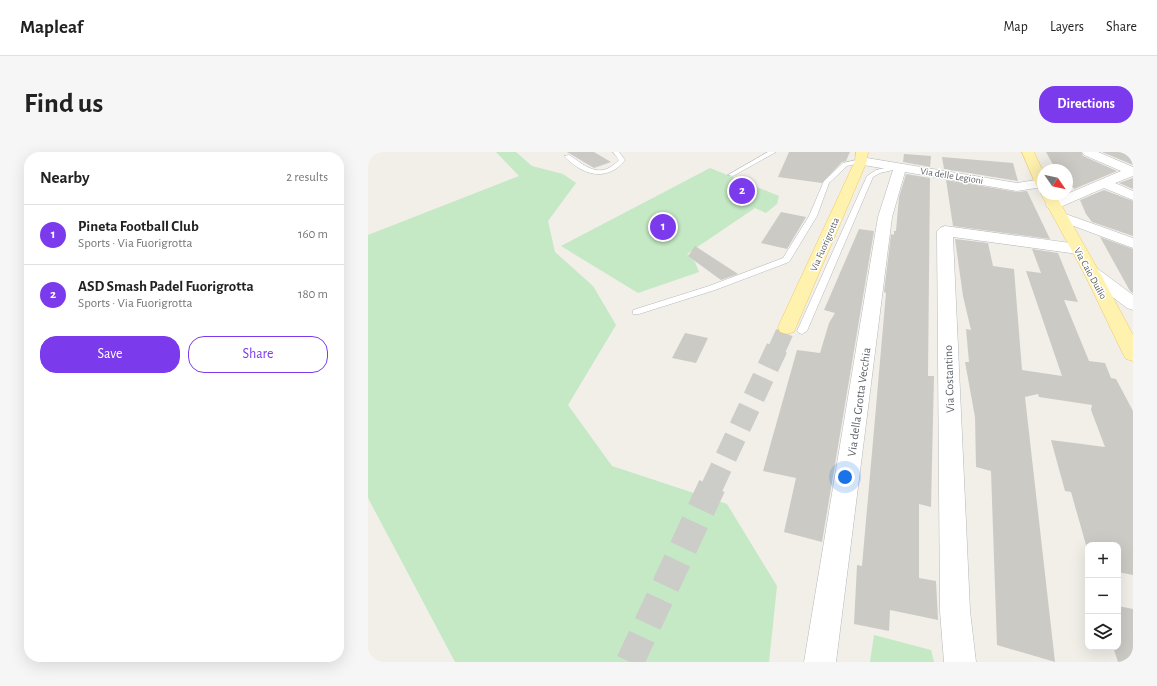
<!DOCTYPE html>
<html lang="en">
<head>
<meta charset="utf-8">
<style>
  :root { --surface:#fff; --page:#f6f6f6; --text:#222; --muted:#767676; --line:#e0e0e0; --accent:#7c3aed }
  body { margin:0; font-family:"Alegreya Sans",sans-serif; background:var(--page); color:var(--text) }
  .controls { position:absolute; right:12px; bottom:12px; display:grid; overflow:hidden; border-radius:8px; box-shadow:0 4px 16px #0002 }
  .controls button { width:36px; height:36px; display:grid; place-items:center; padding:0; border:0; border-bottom:1px solid var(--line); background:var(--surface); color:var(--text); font:20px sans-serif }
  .compass { position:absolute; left:669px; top:12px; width:36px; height:36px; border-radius:50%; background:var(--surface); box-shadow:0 4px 16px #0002; rotate:124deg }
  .you { position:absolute; left:477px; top:325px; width:14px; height:14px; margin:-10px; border:3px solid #fff; border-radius:50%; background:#1a73e8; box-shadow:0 0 0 6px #1a73e833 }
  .badge { display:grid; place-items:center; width:26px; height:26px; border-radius:50%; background:var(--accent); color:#fff; font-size:13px; font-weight:700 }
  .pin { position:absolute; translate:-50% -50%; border:2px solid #fff; box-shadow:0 1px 4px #0006 }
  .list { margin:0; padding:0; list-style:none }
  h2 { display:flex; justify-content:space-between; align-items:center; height:52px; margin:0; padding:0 16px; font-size:17px }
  h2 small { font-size:13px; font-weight:400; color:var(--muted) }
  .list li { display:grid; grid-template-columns:26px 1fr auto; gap:12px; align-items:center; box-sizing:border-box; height:60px; padding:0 16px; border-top:1px solid var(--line) }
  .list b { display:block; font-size:15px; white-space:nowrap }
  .list p { margin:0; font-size:13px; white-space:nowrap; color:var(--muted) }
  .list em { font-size:13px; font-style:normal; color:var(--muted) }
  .actions { display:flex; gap:8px; padding:12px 16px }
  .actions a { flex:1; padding:9px 0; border:1px solid var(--accent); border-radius:16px; text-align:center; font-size:14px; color:var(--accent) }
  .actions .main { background:var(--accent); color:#fff }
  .icon { flex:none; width:22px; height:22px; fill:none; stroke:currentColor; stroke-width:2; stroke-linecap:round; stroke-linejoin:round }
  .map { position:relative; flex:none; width:765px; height:510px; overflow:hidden; border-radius:16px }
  header { display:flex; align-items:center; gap:24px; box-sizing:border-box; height:56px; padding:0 20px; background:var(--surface); border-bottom:1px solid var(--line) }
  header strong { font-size:19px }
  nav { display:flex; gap:22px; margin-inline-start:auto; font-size:14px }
  .intro { display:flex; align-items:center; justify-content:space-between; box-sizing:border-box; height:96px; padding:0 24px }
  h1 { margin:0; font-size:28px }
  .button { padding:10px 18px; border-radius:16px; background:var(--accent); color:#fff; font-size:14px; font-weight:700 }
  main { display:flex; gap:24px; padding:0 24px }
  aside { flex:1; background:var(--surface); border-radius:16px; box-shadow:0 4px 16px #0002 }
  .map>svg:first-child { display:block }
  .green { fill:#c5e8c5 }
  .building { fill:#cccac5 }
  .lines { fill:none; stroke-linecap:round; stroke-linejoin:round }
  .primary-tunnel-far2 { stroke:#ccccc8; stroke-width:18; stroke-dasharray:18 9; stroke-linecap:butt }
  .primary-tunnel-far1 { stroke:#ccccc8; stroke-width:22; stroke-dasharray:22 11; stroke-linecap:butt }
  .primary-tunnel { stroke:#ccccc8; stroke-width:28; stroke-dasharray:28 14; stroke-linecap:butt }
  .lane-casing { stroke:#b5b8bc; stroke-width:1 }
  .street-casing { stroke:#b5b8bc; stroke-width:1 }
  .secondary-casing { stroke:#b6babf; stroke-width:1 }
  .primary-casing { stroke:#f2c960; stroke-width:1 }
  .lane { fill:#fff; fill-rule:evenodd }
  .street { fill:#fff; fill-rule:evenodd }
  .secondary { fill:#fff; fill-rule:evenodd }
  .primary { fill:#fff2af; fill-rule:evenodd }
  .labels { text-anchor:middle; stroke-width:3; stroke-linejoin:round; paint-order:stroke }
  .far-street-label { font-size:10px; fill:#5f6368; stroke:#fff }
  .street-label { font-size:12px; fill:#5f6368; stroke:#fff }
</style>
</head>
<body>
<header>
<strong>Mapleaf</strong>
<nav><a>Map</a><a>Layers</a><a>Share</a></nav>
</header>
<div class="intro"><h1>Find us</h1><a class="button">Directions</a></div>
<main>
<aside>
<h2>Nearby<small>2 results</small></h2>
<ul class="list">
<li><span class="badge">1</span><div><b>Pineta Football Club</b><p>Sports · Via Fuorigrotta</p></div><em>160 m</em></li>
<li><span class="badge">2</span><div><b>ASD Smash Padel Fuorigrotta</b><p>Sports · Via Fuorigrotta</p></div><em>180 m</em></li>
</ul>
<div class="actions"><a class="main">Save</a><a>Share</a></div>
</aside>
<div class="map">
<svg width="765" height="510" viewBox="0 0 765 510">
  <rect width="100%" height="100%" fill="#f1efe8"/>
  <g class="green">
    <path d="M128,0h20l16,14 31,8 13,9 -28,38 7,31 38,34 23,39 -48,80 44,61 115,38 50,82 -8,76h-314l-87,-164v-263l151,-59z"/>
    <path d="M342,16l69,28 -2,8 -11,9 -11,-5 -68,46 8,8 4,10 -61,21 -77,-47z"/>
    <path d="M506,483l57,15 3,12h-64z"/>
  </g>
  <g class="building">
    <path d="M199,0h27l17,10 -17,6z"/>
    <path d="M421,0h61l-4,9 -4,1 -20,21 -44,-6z"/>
    <path d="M678,0h35l2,4 34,15 -43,18 -1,-2h-6v-17h-11z"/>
    <path d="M734,0h31v13z"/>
    <path d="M536,2l27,2 -1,11 -27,-5z"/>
    <path d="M574,5l71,6 5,18 -74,-12z"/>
    <path d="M538,22l24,4 -2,198h6l-3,131 -12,-3v74l17,3 2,39 -48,-10 -1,21 -35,-7 3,-59 5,1 24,-273 -2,-1 7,-58 3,1v-4h2l3,-34z"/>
    <path d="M765,26v11l-14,-6z"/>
    <path d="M578,28l71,12 10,-1 23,48 -97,-13z"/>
    <path d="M736,38l29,11v35l-41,-14 -6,-8 -6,-14z"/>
    <path d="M413,60l25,5 -19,32 -26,-6z"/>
    <path d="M491,77l15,2 -52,311 -38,-10 12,-54 -33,-7 34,-121 23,3 9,-30 6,-10 -11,-3z"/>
    <path d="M732,85l33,12v44l-3,-2z"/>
    <path d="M587,87l33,4 5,23 21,3 8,101 40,6 -36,-105 15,2 -9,-24 26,4 20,49 -14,-2 25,61 16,2 6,15 5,1 17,32v164l-15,-3v-27h-32l-15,-53 -6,-1 -14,-51 54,7 -14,-37 1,-5 -53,-8 -1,-3 -13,3 30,265 -58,-17 -6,-174 -15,-4 -1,-50 -10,-55h4l-3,-33 5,1 -8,-34z"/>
    <path d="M327,94l43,28 -17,6 -33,-24z"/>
    <path d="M317,181l23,5 -12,25 -24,-5z"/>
    <path d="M750,454l15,3v53h-15l-5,-15h5z"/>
  </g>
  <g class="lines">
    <path class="primary-tunnel-far2" d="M409,197l10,-22"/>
    <path class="primary-tunnel-far1" d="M344,335l65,-139"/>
    <path class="primary-tunnel" d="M262,510l82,-176"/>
    <defs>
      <g id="lane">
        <path d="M245,0h6l6,8c-18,23 -43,15 -61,-4l5,-1c18,12 31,25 50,5z"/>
        <path d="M400,0h8l-43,24 -5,-1z"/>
        <path d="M493,7l3,2 -1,1 -16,4 -18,17 -12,33 -28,46 -74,28 -76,24h-6v-4l76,-24 74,-28 26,-42 15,-35 19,-18z"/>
        <path d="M532,13l2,1v2l-22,5 -7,4 -66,154 -5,3 -3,-1 -2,-2 70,-155 9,-6z"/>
      </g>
      <g id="street">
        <path d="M714,0h16l35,15v9l-18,7 18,8v9l-29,-12 -46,20h-10l-2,-3 2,-3 73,-31 -37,-16z"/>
        <path d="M493,5l156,26 25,-4 1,8 -26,4 -112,-19 -13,45 -56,445h-32l74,-445 15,-47 -36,-6 -2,-3z"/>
        <path d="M692,60l73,26v10l-78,-29 -2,-3 2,-3z"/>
        <path d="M577,74l133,18 6,2 2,3 -2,3 -6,2 -125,-17 17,374 6,51h-32l-4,-51 -3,-380 3,-3z"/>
      </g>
      <path id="secondary" d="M724,116l6,1 35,26v15l-6,-2 -41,-31 -2,-4 2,-4z"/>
      <g id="primary">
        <path d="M488,0h12l-1,9 -71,166 -2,5 -7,2 -7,-2 -2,-5 77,-166z"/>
        <path d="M654,0h12l9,19v18l-5,-1 -2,-3z"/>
        <path d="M675,39v3h12l45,79 33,62v26l-7,-2 -3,-5 -39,-81 -43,-79z"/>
      </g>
    </defs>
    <use href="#lane" class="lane-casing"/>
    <use href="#street" class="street-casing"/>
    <use href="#secondary" class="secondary-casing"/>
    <use href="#primary" class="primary-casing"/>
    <use href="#lane" class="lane"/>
    <use href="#street" class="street"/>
    <use href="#secondary" class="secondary"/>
    <use href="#primary" class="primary"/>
  </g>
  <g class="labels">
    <g class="far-street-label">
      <text transform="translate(584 23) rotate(9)" y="4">Via delle Legioni</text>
      <text transform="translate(456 92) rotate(-66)" y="4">Via Fuorigrotta</text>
      <text transform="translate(723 121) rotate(61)" y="4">Via Caio Duilio</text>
    </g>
    <g class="street-label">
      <text transform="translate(581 227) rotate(-92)" y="4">Via Costantino</text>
      <text transform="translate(491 250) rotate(-82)" y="4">Via della Grotta Vecchia</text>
    </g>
  </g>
</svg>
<div class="controls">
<button>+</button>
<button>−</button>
<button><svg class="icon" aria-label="layers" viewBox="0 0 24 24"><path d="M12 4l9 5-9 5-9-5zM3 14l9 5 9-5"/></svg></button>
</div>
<svg class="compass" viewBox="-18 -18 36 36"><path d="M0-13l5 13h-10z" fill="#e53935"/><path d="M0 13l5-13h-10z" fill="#767676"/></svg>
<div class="you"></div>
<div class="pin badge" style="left:295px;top:75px">1</div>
<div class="pin badge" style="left:374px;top:39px">2</div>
</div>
</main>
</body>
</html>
